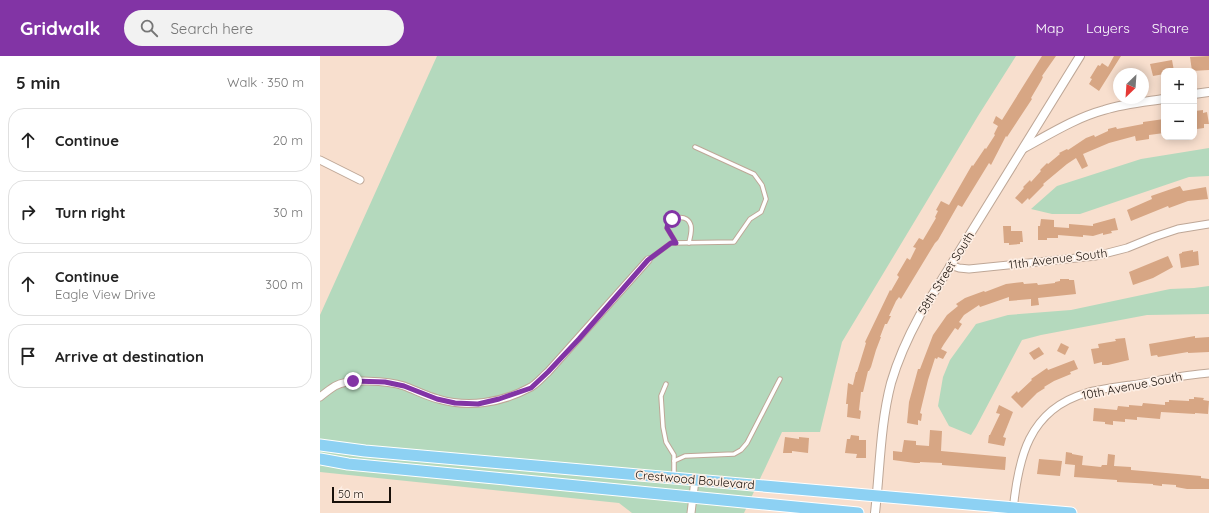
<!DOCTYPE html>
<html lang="en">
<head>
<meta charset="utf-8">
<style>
  :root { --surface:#fff; --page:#f2f2f2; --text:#222; --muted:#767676; --line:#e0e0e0; --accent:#8234a5 }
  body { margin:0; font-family:Quicksand,sans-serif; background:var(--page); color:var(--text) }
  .controls { position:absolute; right:12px; top:12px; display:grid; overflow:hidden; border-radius:8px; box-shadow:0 2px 10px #0003 }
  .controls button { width:36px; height:36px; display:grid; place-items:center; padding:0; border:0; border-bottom:1px solid var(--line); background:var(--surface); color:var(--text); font:20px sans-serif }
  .compass { position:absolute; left:793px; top:12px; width:36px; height:36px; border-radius:50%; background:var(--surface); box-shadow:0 2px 10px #0003; rotate:205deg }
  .scale { position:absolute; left:12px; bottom:10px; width:59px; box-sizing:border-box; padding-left:4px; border:2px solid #18100a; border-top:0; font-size:11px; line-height:14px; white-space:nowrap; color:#18100a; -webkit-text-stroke:3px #fdeee4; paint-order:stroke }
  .stop { position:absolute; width:12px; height:12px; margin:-9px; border:3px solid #8234a5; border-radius:50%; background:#fff }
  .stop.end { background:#8234a5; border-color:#fff; box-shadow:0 1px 4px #0008 }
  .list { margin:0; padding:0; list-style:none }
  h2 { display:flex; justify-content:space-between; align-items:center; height:52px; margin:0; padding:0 16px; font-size:17px }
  h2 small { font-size:13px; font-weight:400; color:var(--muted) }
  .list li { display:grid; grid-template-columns:26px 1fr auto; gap:12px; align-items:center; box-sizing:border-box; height:64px; margin:0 8px 8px; padding:0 8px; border:1px solid var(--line); border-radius:16px }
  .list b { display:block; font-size:15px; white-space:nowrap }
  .list p { margin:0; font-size:13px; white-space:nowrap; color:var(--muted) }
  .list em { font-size:13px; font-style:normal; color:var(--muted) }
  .icon { flex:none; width:22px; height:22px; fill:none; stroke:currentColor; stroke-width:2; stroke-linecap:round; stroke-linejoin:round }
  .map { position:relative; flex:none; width:889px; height:457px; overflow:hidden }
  header { display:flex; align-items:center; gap:24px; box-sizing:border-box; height:56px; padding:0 20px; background:var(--accent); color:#fff }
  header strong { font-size:19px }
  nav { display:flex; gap:22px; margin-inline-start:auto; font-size:14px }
  .search { width:280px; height:36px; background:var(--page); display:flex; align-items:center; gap:10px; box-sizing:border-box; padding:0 14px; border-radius:22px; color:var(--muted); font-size:15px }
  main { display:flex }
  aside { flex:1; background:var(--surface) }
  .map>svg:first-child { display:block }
  .green { fill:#b4d9bd }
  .building { fill:#d7a684 }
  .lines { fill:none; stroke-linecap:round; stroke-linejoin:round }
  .service-casing { stroke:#bea797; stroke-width:5.5 }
  .minor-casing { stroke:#bea797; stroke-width:9 }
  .tertiary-casing { stroke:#bea797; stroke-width:10 }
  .primary-casing { stroke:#fff; stroke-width:13 }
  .service { stroke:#fff; stroke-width:3.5 }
  .minor { stroke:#fff; stroke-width:7 }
  .tertiary { stroke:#fff; stroke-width:8 }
  .primary { stroke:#8dd1f3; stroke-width:11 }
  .route { stroke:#8234a5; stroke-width:5 }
  .labels { text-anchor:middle; stroke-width:3.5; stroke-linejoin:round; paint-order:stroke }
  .street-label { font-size:12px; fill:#18100a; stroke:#fdeee4 }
</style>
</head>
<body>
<header>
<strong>Gridwalk</strong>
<div class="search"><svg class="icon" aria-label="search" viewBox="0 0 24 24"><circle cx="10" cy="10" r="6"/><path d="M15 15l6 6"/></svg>Search here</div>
<nav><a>Map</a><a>Layers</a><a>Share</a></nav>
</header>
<main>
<aside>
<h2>5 min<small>Walk · 350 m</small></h2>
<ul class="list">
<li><svg class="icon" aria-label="ahead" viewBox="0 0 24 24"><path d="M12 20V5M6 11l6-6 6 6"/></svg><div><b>Continue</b></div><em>20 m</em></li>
<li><svg class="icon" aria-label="right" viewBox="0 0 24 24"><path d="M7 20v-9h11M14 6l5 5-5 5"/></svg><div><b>Turn right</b></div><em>30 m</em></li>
<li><svg class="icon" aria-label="ahead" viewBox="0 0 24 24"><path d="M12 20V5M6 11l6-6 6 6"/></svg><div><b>Continue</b><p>Eagle View Drive</p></div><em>300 m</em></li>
<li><svg class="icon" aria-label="arrive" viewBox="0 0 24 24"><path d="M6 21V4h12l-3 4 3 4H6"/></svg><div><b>Arrive at destination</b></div></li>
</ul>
</aside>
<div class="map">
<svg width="889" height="457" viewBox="0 0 889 457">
  <rect width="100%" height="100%" fill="#f8dfce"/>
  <g class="green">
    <path d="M117,0h579l-38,60 -136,226 -22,90h-38l-38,81h-112l-13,-10 -299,-31v-157z"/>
    <path d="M889,92v28l-20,1 -109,37h-28l-21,-5 26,-23 84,-27z"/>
    <path d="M889,230v28l-62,1 -106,20 -19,5 -46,87 -5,8 -22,-9 -11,-20 5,-29 7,-17 26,-36 32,-9 63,-5 99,-21 24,-1z"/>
  </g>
  <g class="building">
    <path d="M722,0h14l-14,20 1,1 -2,4 -10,17 1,1 -25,38 -1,-1 -15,29 -2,-2 -27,44 -4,-2 -20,35 -3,3 -34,56 -2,-2 -3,4 -7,15h2l-4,8h-2l-5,13h1l-5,13 -5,17 -2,4h-1l-5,21h-2l-2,18 2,1 -1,8 -13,-2 1,-13h-2l2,-21 5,2 3,-13h1l9,-29 -1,-1 25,-52 1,1 8,-14 -2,-2 10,-17 3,2 6,-12 -3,-1 6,-9 4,2 13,-22 -1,-1 3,-6 -2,-1 5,-9 8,4 23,-40 1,1 12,-18 1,1 9,-14 -1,-1 4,-8 -5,-3 3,-7 6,4z"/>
    <path d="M794,0h7l-22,35 -10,-7 3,-5 -2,-1 8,-13 2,1 2,-3 6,4z"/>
    <path d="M889,0v14l-17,1 -2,-14z"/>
    <path d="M852,4l2,11h-10v3l-11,2 -3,-12z"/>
    <path d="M883,54v3l4,-1 2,12h-5v4l-7,1v-4h-3v-11h2l-1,-3z"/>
    <path d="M844,63v14l-15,2v4l-13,2 -1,-5 -26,7 -26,11 5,12 -6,3 -6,-11 -9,6 -24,20 1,1 -15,15 -1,-2 -6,6 -7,-6 9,-10 -1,-1 7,-7 1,2 10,-11 -1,-1 7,-7 1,1 12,-10 -1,-1 8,-4 1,1 18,-12 8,-3 1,2 13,-6v-2l8,-2 1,2 26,-5v-2z"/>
    <path d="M860,130l3,5 23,-4 2,12 -20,2 -19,7 -1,-2 -37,15 -4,-11 25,-11 -1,-3z"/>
    <path d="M795,162l3,12 -7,1 1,2 -9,2v-2l-10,3 -10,-1v2l-25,-2v3h-11v2h-9v-14h2l1,-7 13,1v7l15,1v-4l24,2v-2z"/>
    <path d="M683,170h8v5h11l1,11h-3v2l-11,1v-2h-5z"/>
    <path d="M873,194v2l5,-1 1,14 -18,3 -2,-14 3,-1v-1z"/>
    <path d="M848,200l5,11 -20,11 -20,7 -4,-13z"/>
    <path d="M740,223h9v1h5l2,14 -38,4 1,7 -8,1v-7l-22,2v-4l-29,10 -1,-2 -15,10 -5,7 3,2 -4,6 -3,-2 -11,16 -3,5 6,3 -4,7 -5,-2 -1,2 -2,-1 -7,22 -8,33 2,1 -1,7 -3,-1v5l-11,-2 2,-21 9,-33h2l13,-34 14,-20 11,-9 -2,-2 9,-6 19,-7 1,1 21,-8 17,-2 1,2 13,-1 1,2 17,-2v-1l5,-1z"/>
    <path d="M875,280v2l14,-1v15l-21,1v-1l-30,5 -1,-2 -6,1 -2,-12z"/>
    <path d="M805,282l4,22 -21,5h-6v-3l-8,2 -3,-15 8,-1 -1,-4 18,-3 -1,-2z"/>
    <path d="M741,287l8,4 -4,8 -8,-4z"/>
    <path d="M719,291l5,7 -10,6 -5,-7z"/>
    <path d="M754,304l4,9 -8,3 1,2 -17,7 -10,6 1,1 -8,5 -15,15 -11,-11 6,-6 1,2 14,-13 -1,-1 16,-11 1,2z"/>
    <path d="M874,341l10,1 -1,2 6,1 -1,13 -13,-1v1l-34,-2 -1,7 -23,-2v3l-12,-1v3l-12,-1v4l-8,-1v-2l-12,-1 1,-13 23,2 1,-4 11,1v-2l13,1 1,-3 22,2v-3h4v-2l20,1v-2h5z"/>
    <path d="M679,349l14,7 -10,25 3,1 -2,8 -16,-3 1,-8h1l10,-21 -4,-1z"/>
    <path d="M610,374l12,1 -1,20 65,6 -1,13 -63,-5v-2l-22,-1v1h-5l-22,-3v-9l9,1 2,-12 12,1v4l13,1z"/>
    <path d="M531,379l8,1v4h7v18h-10l1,-4 -12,-1 2,-14h3z"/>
    <path d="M465,381l14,2v-2l10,1 -1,15 -16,-2v2h-9z"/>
    <path d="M746,396l6,1v1l11,2 -1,9 19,2 1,-2h5l1,-11 7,1 -1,11 17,1v3l70,6v2l8,1v10h-22l-11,-2v-2l-14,-1v2l-9,-1v-1l-36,-2v-2l-43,-3 1,-12 -10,-1z"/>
    <path d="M719,403l23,2 -2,15 -23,-2z"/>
  </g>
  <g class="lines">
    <defs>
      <g id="service">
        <path d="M356,187l-9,-15c3,-12 21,-15 24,-2 1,6 -1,11 -2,17"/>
        <path d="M328,204l23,-17 63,-1 16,-23 11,-7 5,-13 -4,-14 -8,-11 -59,-27"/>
        <path d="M346,328l-5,12 2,31 3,15 8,13v22"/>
        <path d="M354,405l11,-5 49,-2 7,-4 6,-7 33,-64"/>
      </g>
      <g id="minor">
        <path d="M0,104l40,20"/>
        <path d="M630,209l9,3 10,1 127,-13 31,-8 27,-11 24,-8 31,-5"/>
        <path d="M0,341c5,-4 10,-8 15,-11 14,-8 53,-5 69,0 11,4 22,10 34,13 30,9 63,4 91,-11 7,-3 13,-11 19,-16l100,-112"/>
        <path d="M693,455c5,-52 15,-101 73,-118 14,-4 30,-6 45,-8 26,-4 52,-10 78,-12"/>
        <path d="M371,457l4,-33"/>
      </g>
      <g id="tertiary">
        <path d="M874,38l15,-2"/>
        <path d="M704,92c26,-14 51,-30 80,-38 19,-6 40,-8 60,-11"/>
        <path d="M555,457c5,-43 5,-88 16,-130 7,-24 17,-46 29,-68l160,-259"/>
      </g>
      <g id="primary">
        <path d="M0,389l45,6 706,62"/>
        <path d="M0,403l28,5 510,49"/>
      </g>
    </defs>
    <use href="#service" class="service-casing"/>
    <use href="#minor" class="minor-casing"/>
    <use href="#tertiary" class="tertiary-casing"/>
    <use href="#primary" class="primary-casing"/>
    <use href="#service" class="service"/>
    <use href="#minor" class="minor"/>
    <use href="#tertiary" class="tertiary"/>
    <use href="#primary" class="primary"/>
  </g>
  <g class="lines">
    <path class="route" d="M33,325l32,1 19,4 33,13 18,4 23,1 21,-5 32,-11 17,-16 31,-33 69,-79 23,-17h5l-9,-15 1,-5 4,-4"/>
  </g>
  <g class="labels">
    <g class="street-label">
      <text transform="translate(738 203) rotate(-7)" y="4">11th Avenue South</text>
      <text transform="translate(626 217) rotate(-58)" y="4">58th Street South</text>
      <text transform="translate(812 330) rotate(-11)" y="4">10th Avenue South</text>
      <text transform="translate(375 424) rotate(5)" y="4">Crestwood Boulevard</text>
    </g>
  </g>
</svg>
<div class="controls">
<button>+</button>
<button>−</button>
</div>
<svg class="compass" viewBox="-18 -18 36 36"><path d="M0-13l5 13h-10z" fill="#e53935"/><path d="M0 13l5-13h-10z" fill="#767676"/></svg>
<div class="scale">50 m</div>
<div class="stop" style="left:352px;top:163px"></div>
<div class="stop end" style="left:33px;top:325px"></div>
</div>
</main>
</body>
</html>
